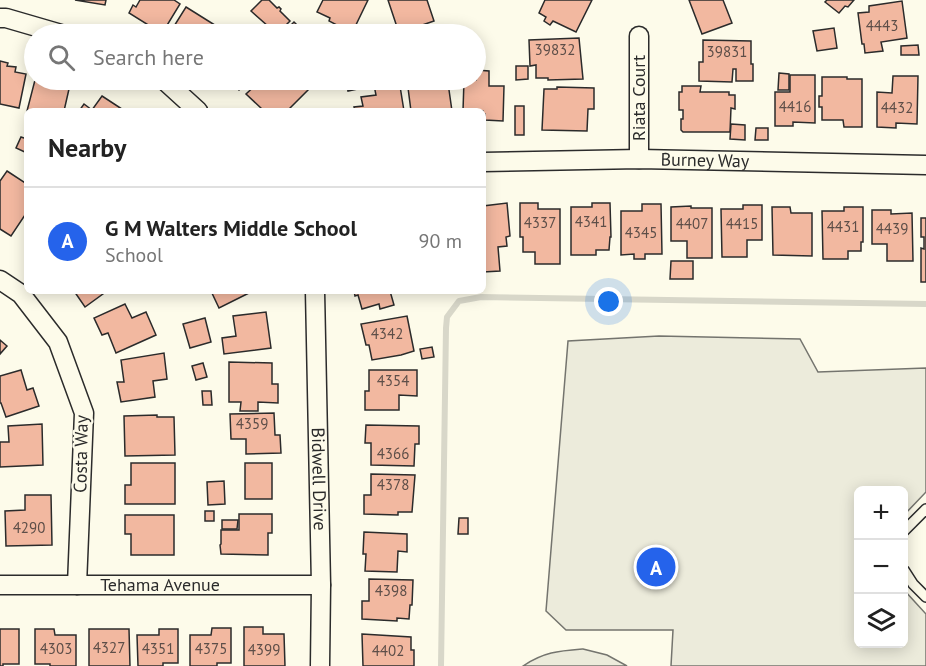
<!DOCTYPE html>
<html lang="en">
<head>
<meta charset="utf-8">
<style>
  :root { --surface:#fff; --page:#f6f6f6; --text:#222; --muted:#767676; --line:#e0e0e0; --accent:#2563eb }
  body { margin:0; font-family:"PT Sans",sans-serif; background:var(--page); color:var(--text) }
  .controls { position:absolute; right:18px; bottom:18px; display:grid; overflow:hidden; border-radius:9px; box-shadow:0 3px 15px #0003 }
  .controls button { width:54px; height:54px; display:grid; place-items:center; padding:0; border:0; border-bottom:2px solid var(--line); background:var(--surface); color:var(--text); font:30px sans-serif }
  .you { position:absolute; left:609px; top:302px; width:21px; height:21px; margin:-15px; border:4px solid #fff; border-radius:50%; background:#1a73e8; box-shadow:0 0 0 9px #1a73e833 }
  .badge { display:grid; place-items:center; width:39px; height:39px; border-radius:50%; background:var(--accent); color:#fff; font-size:20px; font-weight:700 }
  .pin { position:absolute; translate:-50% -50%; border:3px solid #fff; box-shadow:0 2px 6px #0006 }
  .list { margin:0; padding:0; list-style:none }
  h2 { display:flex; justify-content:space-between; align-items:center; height:78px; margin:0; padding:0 24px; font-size:26px }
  h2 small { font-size:20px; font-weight:400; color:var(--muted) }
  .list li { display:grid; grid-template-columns:39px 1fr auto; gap:18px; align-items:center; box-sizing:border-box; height:108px; padding:0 24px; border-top:2px solid var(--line) }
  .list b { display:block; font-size:22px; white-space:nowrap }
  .list p { margin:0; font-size:20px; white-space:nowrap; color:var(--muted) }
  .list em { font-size:20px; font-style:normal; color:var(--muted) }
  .icon { flex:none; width:33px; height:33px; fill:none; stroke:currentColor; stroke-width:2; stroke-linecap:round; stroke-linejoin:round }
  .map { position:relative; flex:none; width:926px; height:666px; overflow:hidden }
  .search { position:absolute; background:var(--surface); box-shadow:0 3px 15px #0003; left:24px; top:24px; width:462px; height:66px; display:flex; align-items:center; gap:15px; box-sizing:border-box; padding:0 21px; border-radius:33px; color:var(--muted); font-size:22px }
  .panel { position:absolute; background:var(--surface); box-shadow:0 3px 15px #0003; left:24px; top:108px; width:462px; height:186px; border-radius:9px }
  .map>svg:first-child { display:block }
  .green { fill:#ecebdb; stroke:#74746e; stroke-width:1.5 }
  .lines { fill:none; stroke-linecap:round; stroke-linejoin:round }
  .stream { stroke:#d8d7c9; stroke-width:6 }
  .building { fill:#f2b8a0; stroke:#2b2b2b; stroke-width:1.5 }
  .lane-casing { stroke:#2b2b2b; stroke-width:12 }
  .street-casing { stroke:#2b2b2b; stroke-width:21 }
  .lane { stroke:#fdfbea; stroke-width:9 }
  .street { stroke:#fdfbea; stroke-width:18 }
  .labels { text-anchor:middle; stroke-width:4.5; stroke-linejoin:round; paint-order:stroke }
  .number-label { font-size:15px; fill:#5d4e48 }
  .street-label { font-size:18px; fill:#2b2b2b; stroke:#fdfbea }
</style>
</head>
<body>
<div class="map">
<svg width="926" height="666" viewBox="0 0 926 666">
  <rect width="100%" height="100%" fill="#fdfbea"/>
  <g class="green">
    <path d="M659,336l141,3 18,33 108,-4v124l-22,23v-25h-46v154h46v-54l22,24v52h-255l2,-36h-107l-20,-19 22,-270z"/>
    <path d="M583,649l24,6 20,11h-104c21,-14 35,-15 60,-17z"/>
  </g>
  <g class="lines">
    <path class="stream" d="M441,666l5,-338 1,-11 12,-16 22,-4 445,7"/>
  </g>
  <g class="building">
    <path d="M75,0h31l-1,5z"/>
    <path d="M140,0h34l6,4 -14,23 -1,-1 -4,7 -32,-20 4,-8 3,2z"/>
    <path d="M262,0h7l8,8 2,-1 2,2 -1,2 10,10 -13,13 -26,-23z"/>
    <path d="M323,0h45l-16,33 -23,-12 1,-3 -13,-6z"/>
    <path d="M388,0h39l7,21 -35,12z"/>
    <path d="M545,0h47l-16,32 -23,-11 -3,4 -6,-4 2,-4 -7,-4z"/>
    <path d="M689,0h34l9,23 -30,11z"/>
    <path d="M827,0h27l-6,7 -3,-1 -6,7 -14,-11z"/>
    <path d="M902,1l5,37 -26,4 2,9 -18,2 -1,-9h-2l-4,-31 11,-1v-6z"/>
    <path d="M186,7l32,20 -5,7h-36l-6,-3z"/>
    <path d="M294,22l8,8 -5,4h-15z"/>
    <path d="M834,28l3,20 -20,3 -4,-20z"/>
    <path d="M579,38l4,41 -35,1v-2h-12v-13l-6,1 -1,-26z"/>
    <path d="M703,40l48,1v23h2v17h-17v-12h-3l-1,13 -33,-1v-19h4z"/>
    <path d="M918,45l1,10h-18v-9z"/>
    <path d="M0,61l8,2 -1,3 9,1 -1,5 11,2 -7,34 -19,-4z"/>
    <path d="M516,66h12v13l-12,1z"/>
    <path d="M476,70l13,1v15h15l-1,35 -18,-1v-6h-2v-3h-20l1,-31h12z"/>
    <path d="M779,73l10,1v16h-11z"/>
    <path d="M790,75h25v48l-22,-1v4h-18v-34h15z"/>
    <path d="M893,76h25l-1,48 -21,-1v5l-19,-1v-35l15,1z"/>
    <path d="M822,77h25v2h15v48h-18l-1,-7h-21v-13h-3v-11h3z"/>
    <path d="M35,80l20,1 -1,4 15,4 -5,22h-37z"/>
    <path d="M228,80h22l-11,10z"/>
    <path d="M261,80h36l11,10 -21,21h-27l2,-2 -16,-15z"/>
    <path d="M346,80h11l1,9 -10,2z"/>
    <path d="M373,80h26l5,31h-49l-1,-4 9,-1 -2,-9 15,-2z"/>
    <path d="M407,80h38l1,3h2l4,28h-41z"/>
    <path d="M682,86h19l-1,6h29v3h6v14l-4,-1 -1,24h-47l-2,-2v-11h2v-9h-4v-18h3z"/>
    <path d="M557,87l37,1v21h-6l-1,22 -45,-1 2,-41h13z"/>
    <path d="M102,96l23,15h-46l5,-7 8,6z"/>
    <rect x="515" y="106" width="9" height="29"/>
    <path d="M731,124l14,1v15l-15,-1z"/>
    <path d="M756,128h12v12h-13z"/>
    <path d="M21,137l6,2v14l-11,-5z"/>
    <path d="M7,171l20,13 -1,5 1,1v22l-16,24 -11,-7v-48z"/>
    <path d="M507,203l3,33 -4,1 1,9 -9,1 2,24 -17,1v-66z"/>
    <path d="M520,203h18v6h22v55h-25v-12h-12v-15h-3z"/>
    <path d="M592,203h18l1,34h-1l-1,13h-13v5h-25v-48h21z"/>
    <path d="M642,204h19l1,50h-17v5h-11v-5l-13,1v-44h21z"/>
    <path d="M743,205h19v35h-15v17h-25l-1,-48h22z"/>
    <path d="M691,206v2h21v50h-25v-17h-16v-34z"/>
    <path d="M772,207h18l1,6h21v43l-39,-1z"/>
    <path d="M844,207h19v35h-2v9h-13v8h-25l-1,-48h22z"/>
    <path d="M872,210h19v4l21,-1 1,48h-26v-17h-15z"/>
    <path d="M921,218h5v64h-5v-34l3,1v-12h-3z"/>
    <path d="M671,261h22v18h-23z"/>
    <path d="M74,291h33l-22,16z"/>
    <path d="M211,291h42l-34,17z"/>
    <path d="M354,291h36l4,14 -14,4 -1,-5 -17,5 -4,-14 -3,1z"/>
    <path d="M125,304l7,14 14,-6 10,23 -40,18 -8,-20 -6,2 -8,-17z"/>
    <path d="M266,312l5,36 -47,6 -2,-16 14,-2 -3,-20z"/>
    <path d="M407,316l7,35 -13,4 -29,5 -3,-15h-3l-5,-21z"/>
    <path d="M205,318l6,24 -21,6 -7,-24z"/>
    <path d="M0,340l7,6 -7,8z"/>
    <path d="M432,347l2,10 -12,2 -2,-10z"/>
    <path d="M164,353l3,26 -14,2 2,16 -34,5 -4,-20h7l-3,-22z"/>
    <path d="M229,362l43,1v21h6v19l-20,-1v9h-18l1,-9h-12z"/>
    <path d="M203,363l4,14 -11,3 -4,-14z"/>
    <path d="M21,370l6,20 6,-2 6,18 -33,11 -5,-14h-1v-27z"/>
    <path d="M369,370h48v26l-18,-1v15h-34v-19h4z"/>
    <path d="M202,391h9l1,14h-9z"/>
    <path d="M274,413l1,22h5l1,18 -35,1v-15h-15l-1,-25z"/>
    <path d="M157,415v2h17l1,38 -50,1 -1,-40z"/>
    <path d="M42,424l1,41 -43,2v-25h9l-1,-16z"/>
    <path d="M366,425l53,1v18h-4l-1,22 -43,-1v-22h-6z"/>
    <path d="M131,463h44v41h-50v-19h6z"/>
    <rect x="245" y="463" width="27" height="36"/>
    <path d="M371,474l44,1 -3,37h-14v3l-34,-1v-19h7z"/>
    <path d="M224,481l1,23 -17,1 -1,-23z"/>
    <path d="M25,495h26l1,50 -46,1 -1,-35 20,-1z"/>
    <rect x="205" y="511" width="9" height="10"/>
    <path d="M239,514h33v19h-4v22l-47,-1 -1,-9 1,-1v-14h18z"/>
    <path d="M125,515h49v40h-43v-21h-6z"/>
    <path d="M459,518h9v16h-10z"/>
    <path d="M222,520h16l-1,9h-15z"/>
    <path d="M364,532l43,2v18l-9,-1 -1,21 -32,-1 1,-17h-3z"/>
    <path d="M369,579l44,1 -1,25h-2l-1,14 -12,-1v3l-35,-2v-18h7z"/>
    <path d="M244,627h19v7h21l1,32h-41z"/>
    <path d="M212,628h19v35h-14v3h-27v-31h21z"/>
    <path d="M0,629h19v35h-16v2h-3z"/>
    <path d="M35,629h19l1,6h21v31h-26v-2h-15z"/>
    <path d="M89,629h40l1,37h-41z"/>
    <path d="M159,629h19v34h-15v3h-25l-1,-31h22z"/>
    <path d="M362,634l49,3v13h3v16h-51z"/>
  </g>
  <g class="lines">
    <defs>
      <g id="lane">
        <path d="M904,531l22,-22"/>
        <path d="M904,570l9,14 13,13"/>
      </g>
      <g id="street">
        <path d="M0,18h6l55,16"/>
        <path d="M639,36v123"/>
        <path d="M164,80l34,31"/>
        <path id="s1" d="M483,162l156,-3 287,6"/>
        <path d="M0,280l21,14 37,48 26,71 -7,172"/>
        <path id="s2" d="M315,291l6,294 -1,81"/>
        <path id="s3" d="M0,585h321"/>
      </g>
    </defs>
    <use href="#lane" class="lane-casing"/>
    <use href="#street" class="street-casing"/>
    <use href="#lane" class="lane"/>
    <use href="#street" class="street"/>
  </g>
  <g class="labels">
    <g class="number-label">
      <text x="882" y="31">4443</text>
      <text x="555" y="55">39832</text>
      <text x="727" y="57">39831</text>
      <text x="795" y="112">4416</text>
      <text x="897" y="113">4432</text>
      <text x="591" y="227">4341</text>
      <text x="540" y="228">4337</text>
      <text x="692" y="229">4407</text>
      <text x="742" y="229">4415</text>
      <text x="843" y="232">4431</text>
      <text x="892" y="234">4439</text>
      <text x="641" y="238">4345</text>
      <text x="387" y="339">4342</text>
      <text x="393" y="386">4354</text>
      <text x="252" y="429">4359</text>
      <text x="393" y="459">4366</text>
      <text x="393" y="490">4378</text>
      <text x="29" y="533">4290</text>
      <text x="391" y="596">4398</text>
      <text x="109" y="653">4327</text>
      <text x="56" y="654">4303</text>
      <text x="158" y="654">4351</text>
      <text x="211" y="654">4375</text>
      <text x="264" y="655">4399</text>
      <text x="388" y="656">4402</text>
    </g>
    <g class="street-label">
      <text transform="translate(639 98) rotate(-90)" y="6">Riata Court</text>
      <text dy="6" stroke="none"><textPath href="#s1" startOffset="222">Burney Way</textPath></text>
      <text transform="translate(81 454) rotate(-89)" y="6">Costa Way</text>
      <text dy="6" stroke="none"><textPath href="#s2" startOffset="188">Bidwell Drive</textPath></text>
      <text dy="6" stroke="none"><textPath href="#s3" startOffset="160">Tehama Avenue</textPath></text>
    </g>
  </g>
</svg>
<div class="controls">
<button>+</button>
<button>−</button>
<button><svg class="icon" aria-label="layers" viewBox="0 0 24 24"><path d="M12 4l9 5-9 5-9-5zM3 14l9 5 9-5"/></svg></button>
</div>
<div class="you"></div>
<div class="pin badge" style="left:656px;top:567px">A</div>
<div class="search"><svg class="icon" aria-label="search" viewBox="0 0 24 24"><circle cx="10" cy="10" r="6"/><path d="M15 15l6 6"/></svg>Search here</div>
<section class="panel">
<h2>Nearby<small></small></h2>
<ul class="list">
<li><span class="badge">A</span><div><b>G M Walters Middle School</b><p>School</p></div><em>90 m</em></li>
</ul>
</section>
</div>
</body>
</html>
